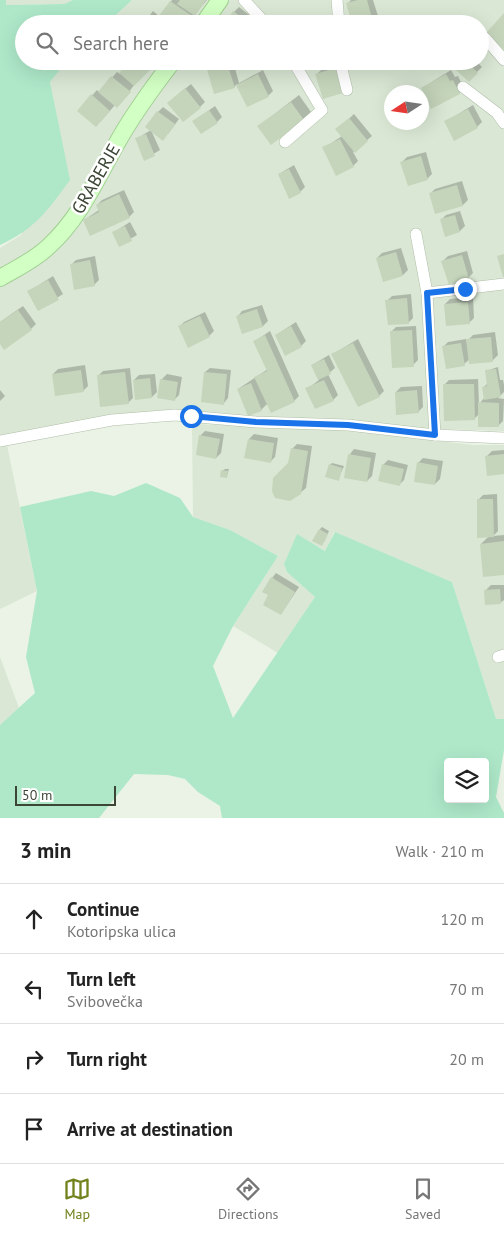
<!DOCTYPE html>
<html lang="en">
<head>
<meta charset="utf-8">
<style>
  :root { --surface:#fff; --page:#f2f2f2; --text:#222; --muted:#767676; --line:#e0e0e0; --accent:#72831d }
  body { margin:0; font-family:"PT Sans",sans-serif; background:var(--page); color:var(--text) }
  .controls { position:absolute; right:15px; bottom:15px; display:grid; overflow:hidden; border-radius:5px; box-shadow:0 5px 20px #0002 }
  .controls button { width:45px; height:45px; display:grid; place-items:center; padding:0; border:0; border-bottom:1px solid var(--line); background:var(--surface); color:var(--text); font:25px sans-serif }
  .compass { position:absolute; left:384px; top:85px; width:45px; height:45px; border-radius:50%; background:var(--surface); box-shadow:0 5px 20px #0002; rotate:258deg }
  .scale { position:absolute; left:15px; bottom:12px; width:101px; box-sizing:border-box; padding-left:5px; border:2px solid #3b4635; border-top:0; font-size:14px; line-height:18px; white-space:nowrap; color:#3b4635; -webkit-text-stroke:4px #fff; paint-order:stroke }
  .stop { position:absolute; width:15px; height:15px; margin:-11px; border:4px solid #1a73e8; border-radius:50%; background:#fff }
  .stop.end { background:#1a73e8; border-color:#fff; box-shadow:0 1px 5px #0008 }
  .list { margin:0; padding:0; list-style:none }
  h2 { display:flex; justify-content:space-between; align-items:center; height:65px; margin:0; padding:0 20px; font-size:21px }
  h2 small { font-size:16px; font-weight:400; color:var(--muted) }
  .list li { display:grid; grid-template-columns:32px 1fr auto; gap:15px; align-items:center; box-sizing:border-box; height:70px; padding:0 20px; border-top:1px solid var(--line) }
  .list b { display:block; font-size:19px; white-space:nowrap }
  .list p { margin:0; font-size:16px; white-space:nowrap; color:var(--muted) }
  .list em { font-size:16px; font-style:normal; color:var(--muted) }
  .icon { flex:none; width:28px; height:28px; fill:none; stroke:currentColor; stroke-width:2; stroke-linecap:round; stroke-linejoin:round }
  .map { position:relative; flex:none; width:504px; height:818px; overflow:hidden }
  .search { position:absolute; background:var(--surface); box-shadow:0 5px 20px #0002; left:15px; right:15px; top:15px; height:55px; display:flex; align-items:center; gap:12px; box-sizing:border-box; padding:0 18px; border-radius:28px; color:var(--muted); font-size:19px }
  .sheet { height:345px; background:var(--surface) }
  nav { display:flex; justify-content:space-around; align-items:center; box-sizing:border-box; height:70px; border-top:1px solid var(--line); background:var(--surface); font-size:14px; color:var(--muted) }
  nav a { display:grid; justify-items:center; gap:2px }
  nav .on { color:var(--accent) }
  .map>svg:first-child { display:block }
  .residential { fill:#dae7d4; fill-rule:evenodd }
  .green { fill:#aee8c9; fill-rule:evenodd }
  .shadow { fill:#0003 }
  .building { fill:#c5d5bb }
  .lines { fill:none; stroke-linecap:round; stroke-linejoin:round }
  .street-casing { stroke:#b0bea9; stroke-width:12 }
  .secondary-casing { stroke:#a2d094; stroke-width:18 }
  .street { stroke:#fff; stroke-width:11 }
  .secondary { stroke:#d2ffc4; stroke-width:16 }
  .route { stroke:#1a73e8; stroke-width:6 }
  .labels { text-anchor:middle; stroke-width:5; stroke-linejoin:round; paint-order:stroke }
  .street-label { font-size:18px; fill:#3b4635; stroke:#fff }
</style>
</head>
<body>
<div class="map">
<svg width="504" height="818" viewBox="0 0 504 818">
  <rect width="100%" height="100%" fill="#eaf3e6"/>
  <g class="residential">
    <path d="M6,0h67l-9,4 -59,1z"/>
    <path d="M132,0h372v431l-99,-3 -212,-17 -170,29 -16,5 30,146 -37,18v-361l21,-13 37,-109 -8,-44 17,-21h413v-37h-374zM392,92h30v30h-30z"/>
    <path d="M192,424l135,4 146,17h31v274h-8l-44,-137 -118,-50 -8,19 -29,-16 -13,29 3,8 28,25 -37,56 -45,-27 45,-70 -48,-26 -37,-13z"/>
    <path d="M0,657l19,51 -19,17z"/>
  </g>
  <g class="green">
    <path d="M0,0h6v5l58,-1 9,-4h59l-26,24h-82v37h43l-17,21 20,98c-22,30 -35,49 -70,65z"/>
    <path d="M146,483l34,15 13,19 37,13 48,26 -45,70 -20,40 20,52 82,-121 -28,-25 -3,-8 13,-30 28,17 10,-19 117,50 44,137h8v31l-8,47 8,16v5h-282l-2,-12 -22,-14 -13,-13 -17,-4 -34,-1 -35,44h-99v-93l35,-32 -9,-36 11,-66 -17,-84 71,-16 23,5zM448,762h37v37h-37z"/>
  </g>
  <g class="shadow">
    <path d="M172,0h35l-21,24h-43l10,-13 7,6z"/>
    <path d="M351,0h22l5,16 -5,5 -20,3 -6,-20z"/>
    <path d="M239,7l14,11 -5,6 -14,-12z"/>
    <path d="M131,61h29l-2,2 -2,-2 -22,24 -12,17 -7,3 -14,16 -22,-11 18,-20 2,2 18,-20 3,2z"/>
    <path d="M225,61h8l6,22 24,-13 10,21 -5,5 -21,10 -10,-22 -3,3 -26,-17 5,-5z"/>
    <path d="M464,61h12l6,6 -13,13z"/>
    <path d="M341,64l-18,33 -6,-23 5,-5z"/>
    <path d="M451,70l4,7 3,-1 6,12 -5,5 -37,-5z"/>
    <path d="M191,84l14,18 -5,5 -26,-9z"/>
    <path d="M299,95l12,17 -7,7 -45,7z"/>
    <path d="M473,105l9,17 -5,5 -32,-5z"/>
    <path d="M215,106l7,11 -5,5 -23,-1z"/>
    <path d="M163,107l16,12 -11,15 -17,-4 9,20 -15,9 -9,-20 15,-9 7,-18z"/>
    <path d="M354,114l18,22 -19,16 5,9 -5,5 -29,-18 18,-12v-11z"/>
    <path d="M426,152l6,22 -5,5 -25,-17 5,-5z"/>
    <path d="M294,165l11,22 -5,5 -21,-18z"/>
    <path d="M462,181l6,19 -5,5 -33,-11 5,-5z"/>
    <path d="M124,190l10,22 -5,5 -45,3 15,-10 -2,-5 5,-5z"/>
    <path d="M460,211l5,15 -5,5 -14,4 -5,-15 5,-5z"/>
    <path d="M130,222l7,13 -17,10 -6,-13z"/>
    <path d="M401,248l7,22 -5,5 -19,6 -7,-23 5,-5z"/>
    <path d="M467,251l6,22 -5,5 -25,-17 5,-5z"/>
    <path d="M95,256l4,24 -5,5 -23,-20 5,-5z"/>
    <path d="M53,276l10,18 -25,16 -10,-18z"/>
    <path d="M411,294l2,24 -5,5 -21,-22 5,-5z"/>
    <path d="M473,297l1,21 -5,5 -24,-19 5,-5z"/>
    <path d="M262,305l6,16 -5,5 -20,6 -5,-16 4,-5z"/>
    <path d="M23,306l13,18 -5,5 -31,12v-19z"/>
    <path d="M205,312l9,19 -5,5 -30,-9 5,-5z"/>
    <path d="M296,322l10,19 -5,5 -25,-11z"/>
    <path d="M416,326l2,34 -5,5 -22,-33 5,-5z"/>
    <path d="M270,331l29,65 -5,5 -23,10 -3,-8 -7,7 -23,-21 30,-20 -13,-28z"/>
    <path d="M495,332l3,23 -5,5 -23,-1 -6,5 -21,-17 5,-5 18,-3v3l7,-7z"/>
    <path d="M358,339l26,52 -5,5 -46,-42z"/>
    <path d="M329,355l6,13 -7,6 10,21 -5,5 -26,-11 12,-9 -7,-15z"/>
    <path d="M85,365l3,21 -5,5 -30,-17 5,-5z"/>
    <path d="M498,367l2,13h3l1,5v7l-6,6 6,1 -1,22 -5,5 -19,-12 -5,5 -30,-34 5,-5 29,-1 1,25 6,-7 -1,-10 4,-4 -2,-12z"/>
    <path d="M130,368l3,30 -5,5 -30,-27 5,-5z"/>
    <path d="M210,368l21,2 -3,28 -4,5 -19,-31z"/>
    <path d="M155,374l2,18 -5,5 -18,-17 5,-5z"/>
    <path d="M167,374l15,3 -3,18 -5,5 -16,-3 4,-18z"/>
    <path d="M422,386l1,21 -5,5 -22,-20 5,-5z"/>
    <path d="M0,390l5,6 -5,5z"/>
    <path d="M205,431l19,3 -3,19 -5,5 -16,-22z"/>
    <path d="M254,434l24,4 -3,19 -5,5 -21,-23z"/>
    <path d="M297,444l15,2 -6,42 -6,5 -10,-29 2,-15z"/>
    <path d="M354,449l22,4 -4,23 -5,5 -17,-27z"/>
    <path d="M504,450v23l-17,-17 5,-5z"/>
    <path d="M423,458l20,3 -3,18 -5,5 -17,-21z"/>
    <path d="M388,460l20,5 -4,15 -5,5 -16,-20z"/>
    <path d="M332,463l12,3 -6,13 -8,-14z"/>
    <path d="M225,469h4l-2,7 -5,-5z"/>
    <path d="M497,494l1,37 -5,5 11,-1v39l-23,-30 8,-8 -11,-36 5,-5z"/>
    <path d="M322,527l7,4 -5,11 -4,-13z"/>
    <path d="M276,573l23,14 -18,27 -11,-19 2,-17z"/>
    <path d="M491,585h13v15l-4,3 -14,-13z"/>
  </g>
  <g class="building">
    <path d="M180,0h26l-11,16 -18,-12z"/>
    <path d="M358,0h9l6,22 -21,2 -6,-21z"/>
    <path d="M170,1l22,15 -6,8h-25l-5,-4z"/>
    <path d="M233,11l17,13h-26z"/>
    <path d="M504,13v37l-18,-17z"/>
    <path d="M147,15l11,9h-17z"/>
    <path d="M130,61h12l9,8 -17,17 -15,-13z"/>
    <path d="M462,61h4l12,12 -9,9 -14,-13z"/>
    <path d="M227,63l8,25 -21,6 -7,-25z"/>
    <path d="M336,68l7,25 -20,6 -8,-25z"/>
    <path d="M258,74l11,23 -22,10 -11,-22z"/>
    <path d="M446,74l4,7 3,-1 7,14 -29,15 -10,-21z"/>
    <path d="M111,76l20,16 -14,16 -19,-16z"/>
    <path d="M185,88l16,20 -18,14 -16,-19z"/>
    <path d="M91,94l19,17 -14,16 -19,-16z"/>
    <path d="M291,102l13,18 -33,25 -14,-19z"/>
    <path d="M468,109l10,19 -24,13 -10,-20z"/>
    <path d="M209,110l9,13 -17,11 -9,-13z"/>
    <path d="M157,111l18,13 -12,17 -18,-14z"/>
    <path d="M349,118l19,23 -13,12 -20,-24z"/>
    <path d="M146,134l9,22 -11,5 -9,-23z"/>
    <path d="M340,139l14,28 -18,9 -14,-29z"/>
    <path d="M421,156l7,24 -20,6 -8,-24z"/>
    <path d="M289,169l12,24 -12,6 -11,-25z"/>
    <path d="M457,185l6,21 -28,8 -6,-21z"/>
    <path d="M119,194l11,24 -40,18 -7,-16 16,-8 -3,-7z"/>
    <path d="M455,215l5,17 -15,5 -5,-18z"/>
    <path d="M125,226l7,15 -13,6 -7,-15z"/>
    <path d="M396,252l7,24 -20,6 -7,-24z"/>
    <path d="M504,254v23h-1l-6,-21z"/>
    <path d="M462,255l7,24 -20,6 -8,-24z"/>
    <path d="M90,260l5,26 -21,4 -4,-26z"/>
    <path d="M48,280l11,20 -21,11 -11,-20z"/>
    <path d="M407,298l2,26 -21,1 -3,-25z"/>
    <path d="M468,302l2,22 -24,2 -2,-22z"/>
    <path d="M257,309l6,18 -21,7 -6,-18z"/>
    <path d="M18,310l14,20 -28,20 -4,-6v-22z"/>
    <path d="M200,316l10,21 -22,11 -10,-22z"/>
    <path d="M291,326l11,21 -17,9 -10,-21z"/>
    <path d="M412,330l2,37 -22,1 -2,-37z"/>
    <path d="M265,335l30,67 -24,11 -17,-36 13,-6 -14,-30z"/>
    <path d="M491,337l2,25 -24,2 -3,-25z"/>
    <path d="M353,343l27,54 -22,10 -27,-53z"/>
    <path d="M461,343l4,23 -19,3 -4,-23z"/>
    <path d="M324,359l7,15 -13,6 -7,-15z"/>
    <path d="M496,369l5,28 -17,3 -2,-13 5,-1 -2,-16z"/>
    <path d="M81,370l3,22 -29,4 -3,-22z"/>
    <path d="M125,372l4,32 -29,3 -3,-32z"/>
    <path d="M204,372l23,2 -3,31 -23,-3z"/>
    <path d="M150,378l2,20 -17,2 -2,-20z"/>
    <path d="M160,379l18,3 -3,19 -18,-3z"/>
    <path d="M324,380l10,21 -19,8 -10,-21z"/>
    <path d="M251,383l11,28 -14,5 -11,-27z"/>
    <path d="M443,384h31l1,36 -31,1z"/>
    <path d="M417,390l2,23 -23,2 -1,-23z"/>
    <path d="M478,402l21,1v24h-21z"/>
    <path d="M199,435l21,4 -4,20 -20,-4z"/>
    <path d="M248,439l26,4 -3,20 -27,-5z"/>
    <path d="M291,448l17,3 -7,43 -11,7 -15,-3 -3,-7 1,-13 15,-15z"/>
    <path d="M348,454l23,4 -4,24 -23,-4z"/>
    <path d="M504,454v20l-17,2 -2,-20z"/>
    <path d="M417,462l21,4 -3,19 -21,-3z"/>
    <path d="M329,464l13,4 -3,13 -14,-4z"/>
    <path d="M382,464l22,5 -4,17 -22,-5z"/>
    <path d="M221,470l7,1 -1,7 -7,-1z"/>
    <path d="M477,499h16l1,38 -17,1z"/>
    <path d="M319,529l9,5 -6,12 -10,-5z"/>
    <path d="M504,541v34l-21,2 -3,-33z"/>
    <path d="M271,577l24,15 -14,23 -18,-10 5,-10 -6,-3z"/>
    <path d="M500,589l1,15 -16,1 -1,-15z"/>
  </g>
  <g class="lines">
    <defs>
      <g id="street">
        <path d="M244,0l22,24"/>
        <path d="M337,0l2,24"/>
        <path d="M485,38l19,22"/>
        <path d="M340,61l7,29"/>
        <path d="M463,87l34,26 7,10"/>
        <path d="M285,142l37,-32 -29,-49"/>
        <path d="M416,234l11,59 8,142"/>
        <path d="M427,293l77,-9"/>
        <path d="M0,441l112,-21 63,-5 81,7 92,3 87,10 69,3"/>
        <path d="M498,657l6,-2"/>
      </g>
      <g id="secondary">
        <path d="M203,24l17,-24"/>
        <path d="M0,278c17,-10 33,-17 48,-31 32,-29 48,-67 69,-104 16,-29 36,-56 56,-82"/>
      </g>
    </defs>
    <use href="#street" class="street-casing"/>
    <use href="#secondary" class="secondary-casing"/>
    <use href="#street" class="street"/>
    <use href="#secondary" class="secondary"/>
  </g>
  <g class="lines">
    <path class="route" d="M191,416l65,6 92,3 87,10 -8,-142 38,-4"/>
  </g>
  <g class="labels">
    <g class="street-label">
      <text transform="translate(96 179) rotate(-60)" y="6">GRABERJE</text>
    </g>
  </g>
</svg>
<div class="controls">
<button><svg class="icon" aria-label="layers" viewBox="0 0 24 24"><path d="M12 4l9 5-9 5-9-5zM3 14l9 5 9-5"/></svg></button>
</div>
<svg class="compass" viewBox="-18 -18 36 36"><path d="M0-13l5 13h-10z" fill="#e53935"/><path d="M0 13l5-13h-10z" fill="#767676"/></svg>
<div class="scale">50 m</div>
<div class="stop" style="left:191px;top:416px"></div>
<div class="stop end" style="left:465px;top:289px"></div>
<div class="search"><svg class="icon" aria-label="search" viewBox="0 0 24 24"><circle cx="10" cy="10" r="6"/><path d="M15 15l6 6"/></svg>Search here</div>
</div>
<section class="sheet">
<h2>3 min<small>Walk · 210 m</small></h2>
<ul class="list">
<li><svg class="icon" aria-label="ahead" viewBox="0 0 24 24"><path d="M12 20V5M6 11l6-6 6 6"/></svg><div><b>Continue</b><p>Kotoripska ulica</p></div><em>120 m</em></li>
<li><svg class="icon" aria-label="left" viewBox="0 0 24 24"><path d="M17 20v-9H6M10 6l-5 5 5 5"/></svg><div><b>Turn left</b><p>Svibovečka</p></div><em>70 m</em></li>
<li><svg class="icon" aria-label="right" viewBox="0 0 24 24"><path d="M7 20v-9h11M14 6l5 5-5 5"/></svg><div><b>Turn right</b></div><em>20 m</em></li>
<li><svg class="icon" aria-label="arrive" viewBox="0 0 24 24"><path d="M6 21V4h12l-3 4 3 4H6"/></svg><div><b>Arrive at destination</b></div></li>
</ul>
</section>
<nav>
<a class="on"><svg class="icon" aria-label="map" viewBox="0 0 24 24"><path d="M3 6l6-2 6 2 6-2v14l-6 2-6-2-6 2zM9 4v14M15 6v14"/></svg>Map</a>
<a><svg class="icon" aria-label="directions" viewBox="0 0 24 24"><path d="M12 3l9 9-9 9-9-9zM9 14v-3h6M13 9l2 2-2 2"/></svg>Directions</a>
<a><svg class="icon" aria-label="saved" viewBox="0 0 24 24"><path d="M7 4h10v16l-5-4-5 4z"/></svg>Saved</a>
</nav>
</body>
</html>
